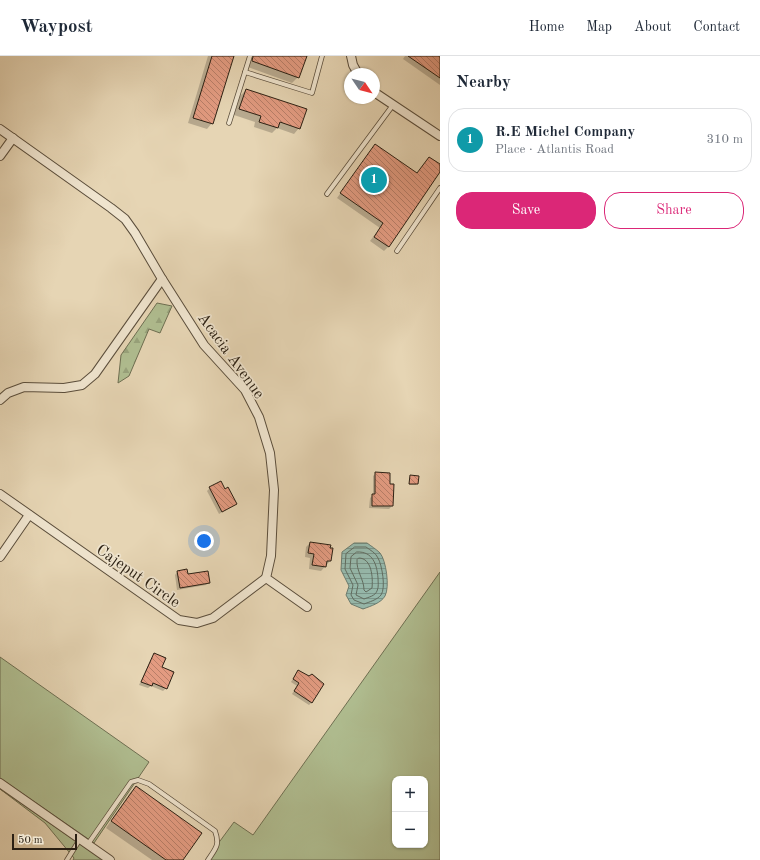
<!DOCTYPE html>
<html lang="en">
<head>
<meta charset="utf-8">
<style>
  :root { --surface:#fff; --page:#f6f6f7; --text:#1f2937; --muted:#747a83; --line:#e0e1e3; --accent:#db2777 }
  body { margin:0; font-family:"Old Standard TT",serif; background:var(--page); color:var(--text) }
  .controls { position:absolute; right:12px; bottom:12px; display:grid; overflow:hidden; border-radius:8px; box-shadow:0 1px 3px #0004 }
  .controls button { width:36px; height:36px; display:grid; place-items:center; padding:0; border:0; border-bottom:1px solid var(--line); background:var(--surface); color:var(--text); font:20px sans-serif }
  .compass { position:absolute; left:344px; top:12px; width:36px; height:36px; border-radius:50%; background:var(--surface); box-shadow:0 1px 3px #0004; rotate:125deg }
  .scale { position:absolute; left:12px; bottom:10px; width:65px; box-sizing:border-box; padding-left:4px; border:2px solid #2b2013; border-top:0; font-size:11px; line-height:14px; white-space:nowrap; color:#2b2013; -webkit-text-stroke:3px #efe4ce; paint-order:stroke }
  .you { position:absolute; left:204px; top:485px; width:14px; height:14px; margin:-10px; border:3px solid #fff; border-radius:50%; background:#1a73e8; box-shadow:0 0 0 6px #1a73e833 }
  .badge { display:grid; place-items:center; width:26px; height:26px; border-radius:50%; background:var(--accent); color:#fff; font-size:13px; font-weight:700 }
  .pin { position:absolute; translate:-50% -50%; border:2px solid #fff; box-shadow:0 1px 4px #0006 }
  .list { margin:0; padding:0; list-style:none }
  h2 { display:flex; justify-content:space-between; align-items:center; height:52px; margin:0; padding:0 16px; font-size:17px }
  h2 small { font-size:13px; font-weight:400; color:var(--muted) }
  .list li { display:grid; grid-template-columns:26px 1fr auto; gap:12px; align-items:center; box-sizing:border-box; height:64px; margin:0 8px 8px; padding:0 8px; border:1px solid var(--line); border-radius:16px }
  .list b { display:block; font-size:15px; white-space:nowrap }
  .list p { margin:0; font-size:13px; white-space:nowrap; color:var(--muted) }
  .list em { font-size:13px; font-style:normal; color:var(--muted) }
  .actions { display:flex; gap:8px; padding:12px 16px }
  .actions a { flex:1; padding:9px 0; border:1px solid var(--accent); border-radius:16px; text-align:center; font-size:14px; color:var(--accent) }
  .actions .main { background:var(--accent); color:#fff }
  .map { position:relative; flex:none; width:440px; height:804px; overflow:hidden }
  header { display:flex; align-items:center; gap:24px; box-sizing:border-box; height:56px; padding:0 20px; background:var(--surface); border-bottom:1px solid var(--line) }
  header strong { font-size:19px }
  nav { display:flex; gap:22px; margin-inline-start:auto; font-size:14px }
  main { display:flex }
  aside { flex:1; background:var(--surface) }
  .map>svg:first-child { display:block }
  .green { fill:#b0be91; stroke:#6e6f52; fill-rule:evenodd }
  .forest { fill:url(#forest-firs); stroke:#6e6f52 }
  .water { fill:url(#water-rules); stroke:#6b7c6f }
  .shadow { fill:#0003 }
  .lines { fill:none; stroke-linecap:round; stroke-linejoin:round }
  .shore { stroke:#606c60; stroke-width:1 }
  .building { fill:url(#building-back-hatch); stroke:#2b2013 }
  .lane-casing { stroke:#5a4d3b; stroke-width:5.5 }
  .street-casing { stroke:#5a4d3b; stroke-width:10 }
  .lane { stroke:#efe4ce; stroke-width:4 }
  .street { stroke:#efe4ce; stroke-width:8 }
  .labels { text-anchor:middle; stroke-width:3.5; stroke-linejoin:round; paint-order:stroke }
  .street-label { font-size:16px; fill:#2b2013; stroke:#efe4ce }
</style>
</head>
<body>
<header>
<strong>Waypost</strong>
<nav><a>Home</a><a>Map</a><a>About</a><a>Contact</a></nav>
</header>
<main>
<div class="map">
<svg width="440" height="804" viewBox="0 0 440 804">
  <defs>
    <pattern id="forest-firs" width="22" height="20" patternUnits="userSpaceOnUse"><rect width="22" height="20" fill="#b0be91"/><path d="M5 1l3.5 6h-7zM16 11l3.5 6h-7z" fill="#98a37c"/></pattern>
    <pattern id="water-rules" width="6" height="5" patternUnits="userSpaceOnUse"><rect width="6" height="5" fill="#96b9ac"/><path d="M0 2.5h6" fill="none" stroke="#7b968b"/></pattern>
    <pattern id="building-back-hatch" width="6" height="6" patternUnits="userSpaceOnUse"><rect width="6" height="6" fill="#e39b81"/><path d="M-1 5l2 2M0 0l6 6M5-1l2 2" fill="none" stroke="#b87e68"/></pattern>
  </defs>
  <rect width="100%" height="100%" fill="#e6d5b4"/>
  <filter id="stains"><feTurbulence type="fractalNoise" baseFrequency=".005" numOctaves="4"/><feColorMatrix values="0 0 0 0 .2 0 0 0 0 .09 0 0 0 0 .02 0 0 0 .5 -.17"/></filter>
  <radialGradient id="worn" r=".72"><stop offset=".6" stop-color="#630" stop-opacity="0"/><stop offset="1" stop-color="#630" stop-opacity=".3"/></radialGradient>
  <g class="green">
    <path d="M440,516v288h-234l28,-38 19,13zM395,723h30v66h-30z"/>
    <path d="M0,601l149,105 -55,81 -94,-65z"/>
    <path d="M0,733l103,71h-30l1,-2 -29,-35z"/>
  </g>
  <path class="forest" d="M157,247l15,3 -12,27 -11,-4 -20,47 -11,7 3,-28z"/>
  <path class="water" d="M354,487h13c4,3 9,6 13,10 6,7 10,34 5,43 -4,7 -14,10 -22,13l-12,-5 -5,-9 3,-9 -8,-16 1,-18z"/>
  <g class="shadow">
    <path d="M208,0h25l-21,67 -5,6 -19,-6z"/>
    <path d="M252,0h54l-8,21 -6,6 -44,-16z"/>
    <path d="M405,0h35v29l-37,-26z"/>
    <path d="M246,34l53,38 -5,6 -17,-6 -5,5 -18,-6 1,-5 -21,-7 6,-19z"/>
    <path d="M375,89l42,29 12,-16 11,7v6l-52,76 -4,4 -14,-10 10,-13 -43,-30z"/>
    <path d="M376,417l16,33 -3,3 -20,-1 1,-10 3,-3v-19z"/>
    <path d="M410,420l7,1 -1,8h-7z"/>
    <path d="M210,432l15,2 11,14 -17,10 -12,-23z"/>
    <path d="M310,487l20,18 -9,10 -12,-2 1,-11 -5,-1 1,-10z"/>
    <path d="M177,516l32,10 -3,3 -29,5 -2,-15z"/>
    <path d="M154,598l6,13 6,21 -3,3 -12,-5 -3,2 -9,-3 13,-28z"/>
    <path d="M296,618l16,28 -3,3 -17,-11 5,-8 -6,-4z"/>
    <path d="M136,731l46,73h-30l-46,-32 24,-35z"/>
  </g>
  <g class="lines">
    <g class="shore">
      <path d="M355,491h11c4,3 10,6 12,11 4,7 8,30 3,37 -4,5 -12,7 -17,9l-10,-4 -3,-5 2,-10 -8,-16 1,-15z"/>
      <path d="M357,496c16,-1 20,13 21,26 0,4 1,9 -1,13 -2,5 -8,6 -13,8l-8,-4 2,-10 -8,-17 1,-11z"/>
      <path d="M359,502c13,0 14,20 13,30l-6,4 -2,-2c0,-11 -8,-19 -7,-30z"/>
    </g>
  </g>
  <g class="building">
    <path d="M212,0h22l-21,68 -20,-6z"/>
    <path d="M253,0h54l-8,22 -47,-17z"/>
    <path d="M408,0h32v22z"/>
    <path d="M246,33l61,20 -7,20 -20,-7 -2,6 -19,-6 2,-6 -22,-7z"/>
    <path d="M375,88l42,29 12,-16 11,7v8l-51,75 -15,-10 9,-14 -43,-30z"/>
    <path d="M375,416l15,1v11h4l-1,22h-21v-12h3z"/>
    <path d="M410,419l9,1 -1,8h-9z"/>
    <path d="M221,425l4,8 3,-2 9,17 -15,8 -13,-25z"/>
    <path d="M310,486l21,3 -1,3h3l-2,13h-4l-1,6 -14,-2 2,-11 -6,-1z"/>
    <path d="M187,513l1,5 20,-3 2,12 -30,5 -3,-17z"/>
    <path d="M154,597l12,5 -4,9 12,5 -7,17 -14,-6 -1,3 -11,-4z"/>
    <path d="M298,614l11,6 3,-2 12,10 -12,19 -18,-12 5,-8 -6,-4z"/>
    <path d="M136,730l66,47 -19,27h-17l-55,-39z"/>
  </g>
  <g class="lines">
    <defs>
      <g id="lane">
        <path d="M245,16l5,-16"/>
        <path d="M229,67l16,-51 67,21 10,-37"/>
        <path d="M327,138l66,-89"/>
        <path d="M397,195l43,-63"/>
        <path d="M88,788l43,-62 7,-2 11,4 66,47c5,14 1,17 -7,29"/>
        <path d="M67,804l13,-21"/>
      </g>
      <g id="street">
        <path d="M351,0l2,9 5,9"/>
        <path d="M374,36l66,44"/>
        <path d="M0,73l111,79 14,11 10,14 27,46 42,66 41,45 14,27 11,36 4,37 -3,66 -5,22 41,29"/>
        <path d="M0,100l13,-18"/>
        <path d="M0,344l8,-7 16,-6 40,1 18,-3 13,-11 67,-95"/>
        <path d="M0,438l179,126 18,3 16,-5 53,-40"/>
        <path d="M0,501l29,-42"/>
        <path d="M0,727l110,77"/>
      </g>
    </defs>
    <use href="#lane" class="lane-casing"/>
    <use href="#street" class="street-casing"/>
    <use href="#lane" class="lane"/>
    <use href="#street" class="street"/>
  </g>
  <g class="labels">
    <g class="street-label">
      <text transform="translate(232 299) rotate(54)" y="6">Acacia Avenue</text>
      <text transform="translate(139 519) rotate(35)" y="6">Cajeput Circle</text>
    </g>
  </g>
  <rect width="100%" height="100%" filter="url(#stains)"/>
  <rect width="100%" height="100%" fill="url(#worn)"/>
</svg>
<div class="controls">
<button>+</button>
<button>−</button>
</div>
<svg class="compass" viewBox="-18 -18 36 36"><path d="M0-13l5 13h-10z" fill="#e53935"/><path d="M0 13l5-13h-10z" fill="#747a83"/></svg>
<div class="scale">50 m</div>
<div class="you"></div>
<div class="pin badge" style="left:374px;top:124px;background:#0f9aa8">1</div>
</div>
<aside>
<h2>Nearby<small></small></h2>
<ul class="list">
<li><span class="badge" style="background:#0f9aa8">1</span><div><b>R.E Michel Company</b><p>Place · Atlantis Road</p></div><em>310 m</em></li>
</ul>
<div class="actions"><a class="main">Save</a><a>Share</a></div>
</aside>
</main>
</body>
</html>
